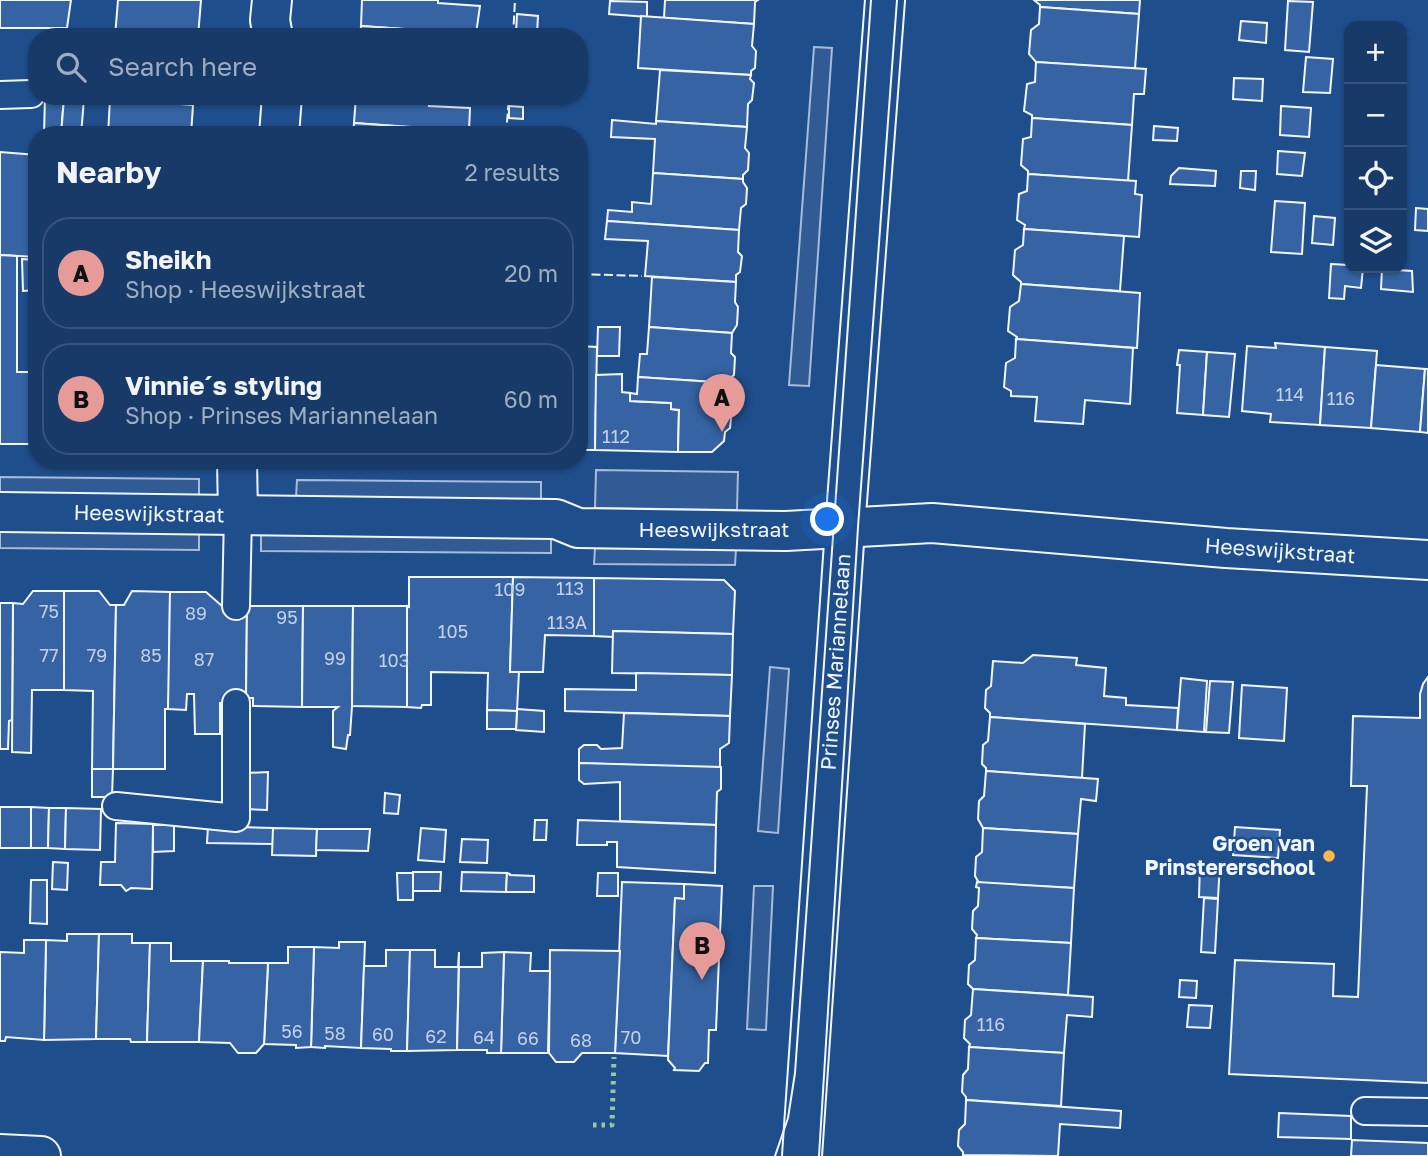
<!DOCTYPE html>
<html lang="en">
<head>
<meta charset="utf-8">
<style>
  :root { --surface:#173a69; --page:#20416f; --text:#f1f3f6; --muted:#9eadc0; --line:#36547d; --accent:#e69b98 }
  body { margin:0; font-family:"Golos Text",sans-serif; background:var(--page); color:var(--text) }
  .controls { position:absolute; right:21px; top:21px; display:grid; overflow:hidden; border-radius:14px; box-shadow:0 2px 5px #0004 }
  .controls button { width:63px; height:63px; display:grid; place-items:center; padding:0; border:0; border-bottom:2px solid var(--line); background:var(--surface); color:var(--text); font:35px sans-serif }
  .you { position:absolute; left:828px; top:520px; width:24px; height:24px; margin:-18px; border:5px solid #fff; border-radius:50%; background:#1a73e8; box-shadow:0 0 0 10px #1a73e833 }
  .badge { display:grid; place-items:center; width:46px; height:46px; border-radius:50%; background:var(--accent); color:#111; font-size:23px; font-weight:700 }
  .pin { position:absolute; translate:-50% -58px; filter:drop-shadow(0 2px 4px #0008) }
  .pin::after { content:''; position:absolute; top:37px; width:24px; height:21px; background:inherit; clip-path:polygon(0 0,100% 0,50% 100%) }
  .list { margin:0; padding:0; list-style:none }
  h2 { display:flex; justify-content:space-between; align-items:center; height:91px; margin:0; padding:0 28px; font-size:30px }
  h2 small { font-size:23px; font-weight:400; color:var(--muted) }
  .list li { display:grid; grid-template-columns:46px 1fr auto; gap:21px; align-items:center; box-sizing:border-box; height:112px; margin:0 14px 14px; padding:0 14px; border:2px solid var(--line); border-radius:28px }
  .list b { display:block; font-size:26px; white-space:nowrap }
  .list p { margin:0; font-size:23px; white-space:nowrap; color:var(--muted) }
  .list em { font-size:23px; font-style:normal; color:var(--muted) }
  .icon { flex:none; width:38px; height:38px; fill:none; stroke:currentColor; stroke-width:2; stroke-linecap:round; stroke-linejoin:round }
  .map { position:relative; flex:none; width:1428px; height:1156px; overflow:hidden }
  .search { position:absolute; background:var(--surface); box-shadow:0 2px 5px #0004; left:28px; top:28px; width:560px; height:77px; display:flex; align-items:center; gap:18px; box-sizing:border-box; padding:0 24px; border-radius:28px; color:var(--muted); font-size:26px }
  .panel { position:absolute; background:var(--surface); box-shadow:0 2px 5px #0004; left:28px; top:126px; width:560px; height:343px; border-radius:28px }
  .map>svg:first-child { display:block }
  .parking { fill:#305b95; stroke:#a8bbd7; stroke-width:2 }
  .building { fill:#3563a3; stroke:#f2f6ff; stroke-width:2 }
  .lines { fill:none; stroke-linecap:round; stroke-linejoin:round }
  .service-casing { stroke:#f2f6ff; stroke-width:30 }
  .minor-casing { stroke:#f2f6ff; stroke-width:42 }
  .tertiary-casing { stroke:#f2f6ff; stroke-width:42 }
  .service { stroke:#1f4e8c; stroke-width:26 }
  .minor { stroke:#1f4e8c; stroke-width:38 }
  .tertiary { stroke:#1f4e8c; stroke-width:38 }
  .tram { stroke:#f2f6ff; stroke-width:2 }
  .hedge { stroke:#97c8a6; stroke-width:5; stroke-dasharray:3.5 5; stroke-linecap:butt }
  .fence { stroke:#f2f6ff; stroke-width:2; stroke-dasharray:9 3.5; stroke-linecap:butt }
  .poi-dot { fill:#ffb74d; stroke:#1f4e8c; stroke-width:2.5 }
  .labels { text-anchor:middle; stroke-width:5; stroke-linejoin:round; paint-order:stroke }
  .number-label { font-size:18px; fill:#c3d1e8 }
  .street-label { font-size:21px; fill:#f2f6ff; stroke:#1f4e8c }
  .poi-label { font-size:21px; font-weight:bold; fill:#f2f6ff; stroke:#1f4e8c; text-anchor:end }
</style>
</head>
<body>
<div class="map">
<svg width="1428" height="1156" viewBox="0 0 1428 1156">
  <rect width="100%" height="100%" fill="#1f4e8c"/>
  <g class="parking">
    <path d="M814,47l18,1 -23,338 -20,-1z"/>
    <path d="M596,470l142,2 -1,38 -142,-2z"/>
    <path d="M0,477l199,2v16l-199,-1z"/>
    <path d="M297,480l244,2v17l-245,-2z"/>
    <path d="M0,531l199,2v17l-199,-2z"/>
    <path d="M261,534l290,2v17l-290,-2z"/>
    <path d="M595,548l141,1 -1,16 -141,-1z"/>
    <path d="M770,667l19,2 -11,164 -20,-2z"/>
    <path d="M754,886h19l-7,144 -19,-1z"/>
  </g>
  <g class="building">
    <path d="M0,0h71l-4,28h-67z"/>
    <path d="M118,0h83l-3,37h-83z"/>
    <path d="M362,0h76v3l42,3 -4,28 -115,-8z"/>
    <path d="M665,0h93l-3,2 -1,22 -90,-6z"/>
    <path d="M1034,0h106l-1,14 -99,-7v-2z"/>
    <path d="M610,1l37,1v15l-38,-3z"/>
    <path d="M1288,1l25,1 -4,50 -24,-2z"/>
    <path d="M1040,7l99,7 -4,55 -99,-7 -7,-8 2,-24 8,-6z"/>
    <path d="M517,14l21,2 -1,18 -21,-1z"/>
    <path d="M641,16l113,8 -2,22 4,5 -1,17 -4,3v4l-113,-7z"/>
    <path d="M1241,21l26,2 -1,20 -27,-3z"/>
    <path d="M361,26l115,8v3h-116z"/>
    <path d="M1306,57l27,2 -3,34 -27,-1z"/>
    <path d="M1036,62l110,7 -2,25h-10l-2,31 -100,-7v-3l-8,-4 3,-27 8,-2z"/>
    <path d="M660,70l91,5 -1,4 4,4 -2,17 -4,4 -1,23 -91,-6z"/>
    <path d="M1234,78l29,1 -1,22 -29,-2z"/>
    <path d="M45,96h19l-3,39h-17z"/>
    <path d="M111,96h83l-1,9 -83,-6z"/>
    <path d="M356,96h74l-1,10 41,2 -1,23 -115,-8z"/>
    <path d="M64,98l20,1 -3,36h-20z"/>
    <path d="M110,99l83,6 -2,30h-83z"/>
    <path d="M509,106l14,1v12l-14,-1z"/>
    <path d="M1281,106l30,2 -2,29 -29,-2z"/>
    <path d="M1032,118l100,7 -4,56 -100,-7v-3l-7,-6 2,-26 8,-2z"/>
    <path d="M612,120l44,4v-3l91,6 -2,21 4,5 -1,17 -5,5v4l-90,-6 2,-34 -44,-2z"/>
    <path d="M354,123l93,7 -1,5h-93z"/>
    <path d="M1154,126l24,2 -1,13 -24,-1z"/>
    <path d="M1278,151l27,2 -3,23 -25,-2z"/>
    <path d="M0,152l37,3v102l-37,-2z"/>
    <path d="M1179,168l37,3 -1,15 -45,-2 1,-8z"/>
    <path d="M1241,171h15l-1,19 -15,-2z"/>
    <path d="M653,173l90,6v3l4,6 -1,16 -5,4 -2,22 -132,-9 1,-11 24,2v-10l19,2z"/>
    <path d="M1028,174l108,7 -1,13 7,1 -3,42 -115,-8 1,-4 -8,-5 2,-26 8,-3z"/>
    <path d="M1275,201l30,2 -3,51 -31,-2z"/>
    <path d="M1416,208l12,1v22l-13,-1z"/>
    <path d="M1314,216l21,2 -2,27 -21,-2z"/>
    <path d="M607,221l132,9 -1,22 4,4 -2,16 -4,3v7l-91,-6 3,-35 -43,-2z"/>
    <path d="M1024,229l100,7 -4,55 -99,-7v-2l-8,-7 2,-25 8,-5z"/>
    <path d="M0,255l17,1v116h20v72h-37z"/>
    <path d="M22,259l15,1v30l-14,1z"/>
    <path d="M1331,264l18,1v3h14l-2,20 -16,-2 -1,13 -15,-1z"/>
    <path d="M1382,269l30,2 1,21 -32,-3z"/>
    <path d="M652,277l84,5 -1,20 3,5 -1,18 -5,8 -83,-6z"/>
    <path d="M1021,284l119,9 -3,55 -121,-9 1,-2 -9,-6 2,-24 9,-6z"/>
    <path d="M598,327h22l-1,29h-22z"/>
    <path d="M649,327l83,6 -1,20 4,4 -1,18 -5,4v4l-91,-6 2,-23h7z"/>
    <path d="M1016,339l117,9 -3,56 -45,-4 -2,24 -48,-3 2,-24 -26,-1v-5l-7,-4 2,-24 9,-5z"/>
    <path d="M1275,343l50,4 -5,78 -50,-3 1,-8 -29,-3 5,-65 29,2z"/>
    <path d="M579,346l18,1 -2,103h-16z"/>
    <path d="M1325,347l52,4 -6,77 -51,-3z"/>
    <path d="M1179,350l28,2 -4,63 -26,-2 3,-48h-3z"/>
    <path d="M1207,352l28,2 -6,63 -26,-2z"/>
    <path d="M1376,365l49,4 -5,63 -49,-4z"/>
    <path d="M1425,369h3v64l-8,-1z"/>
    <path d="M622,374v18l8,1v8l41,2v6l8,1 -1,42 -83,-2 1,-75z"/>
    <path d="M638,377l91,6 -1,22 4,4 -2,19 -5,4 -1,9 -12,11h-34l1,-42 -8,-1v-6l-41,-2v-8l7,1z"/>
    <path d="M409,577h104l-3,95 9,-1 -2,40 -30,-1 1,-37 -57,-1v33h-9l-1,3 -14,-1v-101l2,1z"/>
    <path d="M513,577l81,1v58l-49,-1 -2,37h-33z"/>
    <path d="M594,578l130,2 11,11 -2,43 -120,-3v6l-19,-1z"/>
    <path d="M33,591h31v99h-32l-1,63 -19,-1 1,-149 10,1z"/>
    <path d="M64,591h35l11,14h6l-3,164h-21l1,-78 -29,-1z"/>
    <path d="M132,591l38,1 -1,102 -1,15h-3v60h-52l3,-164h8z"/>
    <path d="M170,592h36l16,14h25l-1,92 -10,5h-16v31h-25l-1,-40h-7l-1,16 -18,-1z"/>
    <path d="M0,603h13l-1,117 -3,1 -1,28h-8z"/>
    <path d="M247,606h56l-1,101 -49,-1v-8h-7z"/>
    <path d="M303,606h50l-1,100 -2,29h-2l-2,14 -13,-2v-36l5,-4h-36z"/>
    <path d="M353,606h54v101l-55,-1z"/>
    <path d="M613,631l120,3 -1,41 -120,-2z"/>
    <path d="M1033,655l44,3 -1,7 30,3 -2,28 22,2v7l52,3 -1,22 -187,-13v-4l-5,-5 1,-18 5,-4 2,-25 30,2z"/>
    <path d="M636,673l96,2 -2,41 -165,-5v-22l71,1z"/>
    <path d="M1428,677v406l-199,-9 6,-114 99,4 -1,32 25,1 9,-211h-16l2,-70 67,2v-24l3,-10z"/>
    <path d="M1181,678l26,3 -3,51 -27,-2z"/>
    <path d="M1210,681l23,1 -4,51 -23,-1z"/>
    <path d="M1242,685l45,3 -3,53 -45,-3z"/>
    <path d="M517,709l27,2v21l-28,-2z"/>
    <path d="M487,710l30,1 -1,18h-29z"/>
    <path d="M624,713l106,3 -1,27 -9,6v19l-141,-5v-14l5,-4h13l4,4 21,-1z"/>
    <path d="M990,717l95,7 -3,54 -96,-7v-3l-4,-4 1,-19 5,-4z"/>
    <path d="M579,763l142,4v22l-4,3 -1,33 -96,-4v-39l-36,2 -5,-4z"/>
    <path d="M92,769h21l-1,28h-20z"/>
    <path d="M986,771l112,8 -2,22 -15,-2 -3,35 -95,-6 -5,-9 1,-18 5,-5z"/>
    <path d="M268,772l-1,38 -22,-1 1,-36z"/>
    <path d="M385,793l15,2 -2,19 -14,-1z"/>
    <rect x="0" y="807" width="31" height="41"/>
    <path d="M31,807l18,1 -1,40h-17z"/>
    <path d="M49,808h17l-1,41 -17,-1z"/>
    <path d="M66,808l35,1 -1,41 -35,-1z"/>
    <path d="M535,820h12l-1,20h-12z"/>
    <path d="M578,820l138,5 -1,48 -98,-6v-25h-10v3h-30z"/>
    <path d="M116,823l37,1 -1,65 -21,-1 -5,3 -5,-6h-21l1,-23h14z"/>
    <path d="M153,825h21v26l-21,1z"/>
    <path d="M208,826l65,2v16l-66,-1z"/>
    <path d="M1235,827l45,3 -2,28 -45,-3z"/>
    <path d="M273,828l44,1 -1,27 -44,-1z"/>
    <path d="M421,828l25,2 -2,32 -26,-2z"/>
    <path d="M983,828l95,6 -4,54 -95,-5 -4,-7 1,-19 6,-5z"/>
    <path d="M317,829h53l-2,22 -52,-1z"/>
    <path d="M462,839l26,1 -1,23 -27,-1z"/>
    <path d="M53,862l15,1 -1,27 -15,-1z"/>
    <path d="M1220,863l-2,35 -19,-1 1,-33z"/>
    <path d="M413,872h28l-1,19h-27z"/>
    <path d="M462,872l45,1 -1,19 -45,-1z"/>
    <path d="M397,873h16v27h-15z"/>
    <path d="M507,873l3,1v1l24,1v16h-28z"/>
    <path d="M598,873h20v23h-21z"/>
    <path d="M31,880h16v44l-17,-1z"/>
    <path d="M622,882l62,2v15l-9,-1 -7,158 -53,-3z"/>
    <path d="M977,882l97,6 -3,55 -95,-5 1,-3 -5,-6 1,-18 5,-5 1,-18 -3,-1z"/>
    <path d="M684,884l38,2 -6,144h-7l-1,33h-3l-6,8 -25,-1 1,-2 -7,-8 7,-162 9,1z"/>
    <path d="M1204,898l14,1 -3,54 -14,-1z"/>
    <path d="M67,934h32l-3,105 -52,1 2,-100 21,1z"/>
    <path d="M99,934h33v9h18l-3,99h-16l-1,-3h-34z"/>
    <path d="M976,938l95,5 -3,52 -95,-6 -5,-5 1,-19 6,-5z"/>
    <path d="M24,940h22l-2,100 -38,-3 -1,4h-5v-89l24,1z"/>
    <path d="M339,942h26l-4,106 -36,-2v2l-14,-1 3,-100 25,1z"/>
    <path d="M150,943h21v18h32l-4,81h-52z"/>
    <path d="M288,947h26l-3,100 -15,1v-3l-32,-1 4,-81h20z"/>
    <path d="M386,950h24l-3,101h-16v-2l-30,-1 3,-82h22z"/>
    <path d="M410,950h25v17h23l1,-15 -2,98 -50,1z"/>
    <path d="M550,950l70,1 -5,102h-33l-8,9h-18l-7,-9z"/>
    <path d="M504,952l27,1 -1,18h20l-2,82h-47z"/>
    <path d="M504,952l-3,101h-14v-3h-30l2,-83h23v-14z"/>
    <path d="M203,961h26v2h39l-4,81 -8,9h-18l-8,-10 -31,-1z"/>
    <path d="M1180,980l17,1 -1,17 -17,-1z"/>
    <path d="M973,989l120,8 -1,20 -25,-2 -3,38 -95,-6 1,-3 -6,-6 1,-18 6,-5z"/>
    <path d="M1189,1005l23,1 -2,22 -23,-1z"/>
    <path d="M969,1047l95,6 -3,53 -95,-6v-3l-4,-5 1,-17 5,-6z"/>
    <path d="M966,1100l155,11 -1,17 -60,-4 -2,32 -95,-1v-3l-5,-6 1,-16 6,-6z"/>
    <path d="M1279,1113l72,3v23l-73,-2z"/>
    <path d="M1352,1140l76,3v13h-77z"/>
  </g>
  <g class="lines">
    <defs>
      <g id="service">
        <path d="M0,95l31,-1"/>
        <path d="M236,606l2,-91"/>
        <path d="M116,806l120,12v-115"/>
        <path d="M1365,1111l63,1"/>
      </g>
      <g id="minor">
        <path d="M272,0l-2,20 3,17"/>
        <path d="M279,135l3,-39"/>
        <path d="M237,460l1,55"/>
        <path d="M0,512l556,7 22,9 208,3 146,-8 294,25 202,12"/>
        <path d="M0,1154l41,2"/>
      </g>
      <path id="tertiary" d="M802,1156l43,-628 40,-528"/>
    </defs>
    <use href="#service" class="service-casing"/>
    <use href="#minor" class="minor-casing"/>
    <use href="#tertiary" class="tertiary-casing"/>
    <use href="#service" class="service"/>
    <use href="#minor" class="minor"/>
    <use href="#tertiary" class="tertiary"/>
    <g class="tram">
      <path d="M775,1156l13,-38 7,-45 76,-1073"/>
      <path d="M819,1156l39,-629 39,-527"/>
    </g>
    <path class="hedge" d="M593,1125h19l2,-68"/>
    <g class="fence">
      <path d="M513,37l2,-37"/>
      <path d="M506,135l3,-39"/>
      <path d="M579,274l63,2"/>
    </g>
  </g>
  <circle class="poi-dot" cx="1329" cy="856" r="7"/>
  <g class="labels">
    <g class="number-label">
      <text x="1290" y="401">114</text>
      <text x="1341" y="405">116</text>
      <text x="616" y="443">112</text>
      <text x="570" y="595">113</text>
      <text x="510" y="596">109</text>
      <text x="49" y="618">75</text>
      <text x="196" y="620">89</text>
      <text x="287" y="624">95</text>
      <text x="567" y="629">113A</text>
      <text x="453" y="638">105</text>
      <text x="49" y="662">77</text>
      <text x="97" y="662">79</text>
      <text x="151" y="662">85</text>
      <text x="335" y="665">99</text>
      <text x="204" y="666">87</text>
      <text x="394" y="667">103</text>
      <text x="991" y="1031">116</text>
      <text x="292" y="1038">56</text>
      <text x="335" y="1040">58</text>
      <text x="383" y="1041">60</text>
      <text x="436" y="1043">62</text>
      <text x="484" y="1044">64</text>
      <text x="631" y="1044">70</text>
      <text x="528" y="1045">66</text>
      <text x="581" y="1047">68</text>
    </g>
    <g class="street-label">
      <text transform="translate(149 514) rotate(1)" y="7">Heeswijkstraat</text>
      <text x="714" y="537">Heeswijkstraat</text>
      <text transform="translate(1280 551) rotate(4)" y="7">Heeswijkstraat</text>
      <text transform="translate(836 662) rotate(-86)" y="7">Prinses Mariannelaan</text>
    </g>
    <g class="poi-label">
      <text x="1315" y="851">Groen van<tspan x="1315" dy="24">Prinstererschool</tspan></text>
    </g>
  </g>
</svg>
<div class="controls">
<button>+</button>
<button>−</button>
<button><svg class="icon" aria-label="locate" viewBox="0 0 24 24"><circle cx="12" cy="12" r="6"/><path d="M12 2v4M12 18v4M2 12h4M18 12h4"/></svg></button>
<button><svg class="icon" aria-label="layers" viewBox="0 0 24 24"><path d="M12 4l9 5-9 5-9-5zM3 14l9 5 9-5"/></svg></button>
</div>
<div class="you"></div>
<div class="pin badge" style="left:722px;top:432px">A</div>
<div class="pin badge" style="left:702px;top:980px">B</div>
<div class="search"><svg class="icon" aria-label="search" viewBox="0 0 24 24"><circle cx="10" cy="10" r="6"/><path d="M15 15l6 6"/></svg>Search here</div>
<section class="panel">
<h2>Nearby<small>2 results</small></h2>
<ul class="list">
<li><span class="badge">A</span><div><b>Sheikh</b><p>Shop · Heeswijkstraat</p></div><em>20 m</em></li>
<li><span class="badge">B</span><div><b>Vinnie´s styling</b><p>Shop · Prinses Mariannelaan</p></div><em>60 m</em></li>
</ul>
</section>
</div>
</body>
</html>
